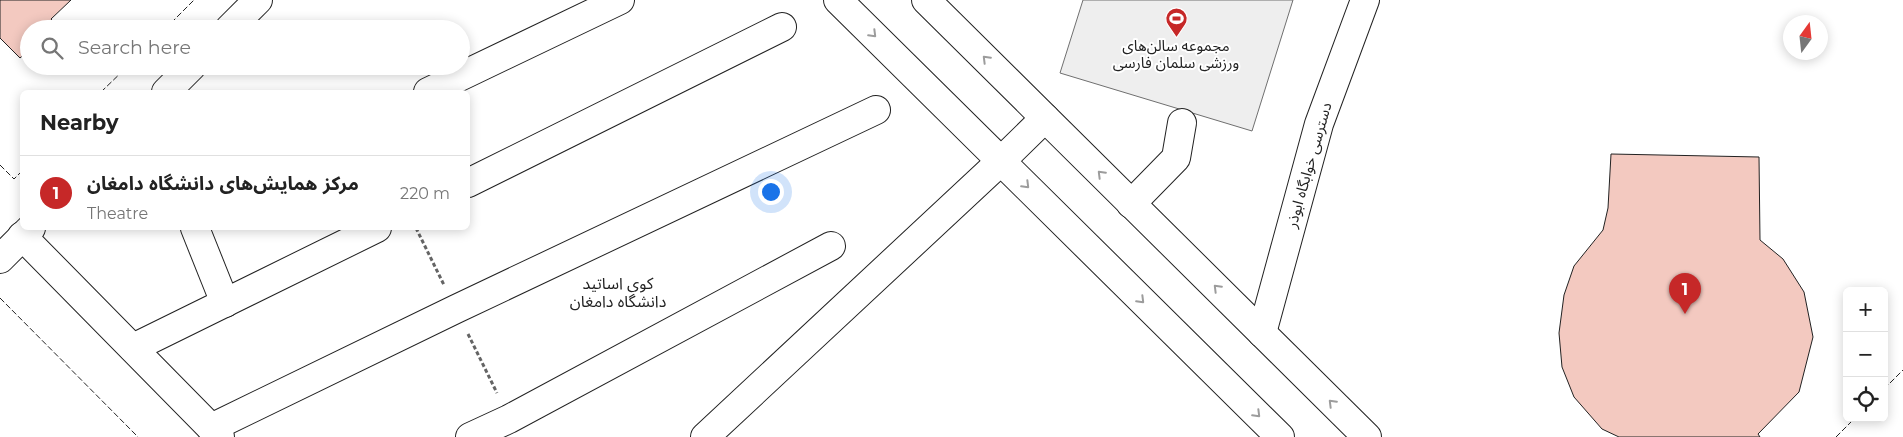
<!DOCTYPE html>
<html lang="en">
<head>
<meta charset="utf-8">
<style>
  :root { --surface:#fff; --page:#f6f6f6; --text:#222; --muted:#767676; --line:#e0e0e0; --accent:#c62828 }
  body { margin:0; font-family:Montserrat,"Noto Sans Arabic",sans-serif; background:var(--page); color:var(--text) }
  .controls { position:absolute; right:15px; bottom:15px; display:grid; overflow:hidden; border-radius:8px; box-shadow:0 2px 12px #0003 }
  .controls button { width:45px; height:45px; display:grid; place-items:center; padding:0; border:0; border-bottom:1px solid var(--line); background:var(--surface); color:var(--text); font:25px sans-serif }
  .compass { position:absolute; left:1783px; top:15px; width:45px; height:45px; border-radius:50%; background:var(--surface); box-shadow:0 2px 12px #0003; rotate:15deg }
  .you { position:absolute; left:770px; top:191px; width:18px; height:18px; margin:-12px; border:4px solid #fff; border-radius:50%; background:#1a73e8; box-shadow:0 0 0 8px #1a73e833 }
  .badge { display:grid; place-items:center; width:32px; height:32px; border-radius:50%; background:var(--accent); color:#fff; font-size:16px; font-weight:700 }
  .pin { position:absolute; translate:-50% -41px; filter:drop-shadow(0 1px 2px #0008) }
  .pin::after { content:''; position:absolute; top:26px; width:18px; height:15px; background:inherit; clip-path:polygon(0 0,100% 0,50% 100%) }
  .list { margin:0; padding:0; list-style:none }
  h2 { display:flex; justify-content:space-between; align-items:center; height:65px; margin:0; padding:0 20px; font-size:21px }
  h2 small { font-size:16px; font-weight:400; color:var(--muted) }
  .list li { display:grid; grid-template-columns:32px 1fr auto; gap:15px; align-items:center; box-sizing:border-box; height:75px; padding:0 20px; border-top:1px solid var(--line) }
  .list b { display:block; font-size:19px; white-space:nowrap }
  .list p { margin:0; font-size:16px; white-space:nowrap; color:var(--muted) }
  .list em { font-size:16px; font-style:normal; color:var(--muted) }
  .icon { flex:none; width:28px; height:28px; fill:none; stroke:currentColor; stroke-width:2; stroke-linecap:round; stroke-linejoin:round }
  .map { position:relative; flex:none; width:1903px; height:437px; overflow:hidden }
  .search { position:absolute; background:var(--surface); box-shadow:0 2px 12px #0003; left:20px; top:20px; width:450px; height:55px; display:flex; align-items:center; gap:12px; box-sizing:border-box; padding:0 18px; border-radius:28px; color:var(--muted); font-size:19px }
  .panel { position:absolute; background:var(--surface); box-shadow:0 2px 12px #0003; left:20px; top:90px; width:450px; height:140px; border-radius:8px }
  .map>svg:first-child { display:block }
  .green { fill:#eee; stroke:#6f6f6f }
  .building { fill:#f3c9c0; stroke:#222 }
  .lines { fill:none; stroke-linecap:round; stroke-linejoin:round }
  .minor-casing { stroke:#222; stroke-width:30 }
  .path { stroke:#646464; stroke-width:3; stroke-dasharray:4 2.5; stroke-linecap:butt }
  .minor { stroke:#fff; stroke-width:28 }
  .fence { stroke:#222; stroke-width:1; stroke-dasharray:6 2.5; stroke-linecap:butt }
  .oneway { stroke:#9c9c9c }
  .labels { text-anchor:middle; stroke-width:4; stroke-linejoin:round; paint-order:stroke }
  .poi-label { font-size:15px; fill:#222; stroke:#fff }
  .street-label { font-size:15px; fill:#222; stroke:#fff }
  .neighbourhood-label { font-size:16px; fill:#222; stroke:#fff }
</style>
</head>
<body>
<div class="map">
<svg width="1903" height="437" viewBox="0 0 1903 437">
  <rect width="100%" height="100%" fill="#fff"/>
  <path class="green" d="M1083,0h210l-41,131 -192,-58z"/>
  <g class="building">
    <path d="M0,0h71l-20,19 6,7 -3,3h-25v21l-9,8 -20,-20z"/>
    <path d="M1611,154l148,3 1,83 23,19 21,33 9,45 -14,55 -41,42 2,3h-141l-17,-8 -28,-32 -12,-30 -3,-34 5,-38 10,-29 29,-36 5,-22z"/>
  </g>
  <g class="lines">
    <defs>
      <g id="minor">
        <path d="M838,0l442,437"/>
        <path d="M926,0l441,437"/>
        <path d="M229,29l29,-29"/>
        <path d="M166,92l26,-26"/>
        <path d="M428,92l192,-92"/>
        <path d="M468,183l314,-156"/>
        <path d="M1131,204l45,-46 6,-35"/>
        <path d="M195,228l30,75"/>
        <path d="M22,236l198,201"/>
        <path d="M0,259l31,-31"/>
        <path d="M1262,333l57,-209 46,-124"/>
        <path d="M133,348l244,-120"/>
        <path d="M211,428l245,-119 420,-199"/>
        <path d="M470,437l39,-18 322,-173"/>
        <path d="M705,437l296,-276 44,-43"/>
      </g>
    </defs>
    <use href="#minor" class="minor-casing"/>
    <g class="path">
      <path d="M416,228l28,57"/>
      <path d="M468,334l29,59"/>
    </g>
    <use href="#minor" class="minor"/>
    <g class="fence">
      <path d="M165,29l29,-29"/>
      <path d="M101,92l27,-26"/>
      <path d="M0,165l14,14 8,-8"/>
      <path d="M0,298l138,139"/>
      <path d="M1884,389l19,-19"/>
      <path d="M1836,437l19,-19"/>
    </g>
  </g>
  <defs><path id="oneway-chevron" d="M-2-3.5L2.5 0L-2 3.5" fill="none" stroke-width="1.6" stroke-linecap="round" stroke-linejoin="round" transform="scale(1.25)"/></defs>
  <g class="oneway">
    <use href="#oneway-chevron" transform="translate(873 34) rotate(45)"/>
    <use href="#oneway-chevron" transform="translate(986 59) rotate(-135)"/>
    <use href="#oneway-chevron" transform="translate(1101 174) rotate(-135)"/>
    <use href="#oneway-chevron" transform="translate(1026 185) rotate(45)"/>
    <use href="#oneway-chevron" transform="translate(1217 288) rotate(-135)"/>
    <use href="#oneway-chevron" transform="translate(1141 300) rotate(45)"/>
    <use href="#oneway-chevron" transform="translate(1332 403) rotate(-135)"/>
    <use href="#oneway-chevron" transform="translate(1257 414) rotate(45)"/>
  </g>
  <defs>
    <symbol id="stadium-pin" viewBox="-11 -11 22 30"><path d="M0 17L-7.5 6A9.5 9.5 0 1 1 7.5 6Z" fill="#c62828" stroke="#fff"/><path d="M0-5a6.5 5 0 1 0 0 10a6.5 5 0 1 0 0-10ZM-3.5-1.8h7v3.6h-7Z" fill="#fff"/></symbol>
  </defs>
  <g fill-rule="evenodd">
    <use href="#stadium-pin" x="1164" y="6" width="25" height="34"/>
  </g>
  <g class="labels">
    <g class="poi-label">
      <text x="1176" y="51">مجموعه سالن‌های<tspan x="1176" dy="17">ورزشی سلمان فارسی</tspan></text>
    </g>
    <g class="street-label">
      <text transform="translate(1309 165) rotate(-74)" y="5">دسترسی خوابگاه ابوذر</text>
    </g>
    <g class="neighbourhood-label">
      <text x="618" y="289">کوی اساتید<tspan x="618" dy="18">دانشگاه دامغان</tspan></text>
    </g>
  </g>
</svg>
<div class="controls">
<button>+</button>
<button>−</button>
<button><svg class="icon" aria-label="locate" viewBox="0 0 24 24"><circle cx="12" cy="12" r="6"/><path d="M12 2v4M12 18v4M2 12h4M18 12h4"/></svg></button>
</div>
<svg class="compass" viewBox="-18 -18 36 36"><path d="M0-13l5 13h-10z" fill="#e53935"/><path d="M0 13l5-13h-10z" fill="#767676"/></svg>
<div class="you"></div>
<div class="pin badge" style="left:1685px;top:314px">1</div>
<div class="search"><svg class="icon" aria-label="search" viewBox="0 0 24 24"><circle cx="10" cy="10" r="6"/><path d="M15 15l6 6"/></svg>Search here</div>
<section class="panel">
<h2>Nearby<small></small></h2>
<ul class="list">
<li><span class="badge">1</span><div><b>مرکز همایش‌های دانشگاه دامغان</b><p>Theatre</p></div><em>220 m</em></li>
</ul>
</section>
</div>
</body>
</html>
